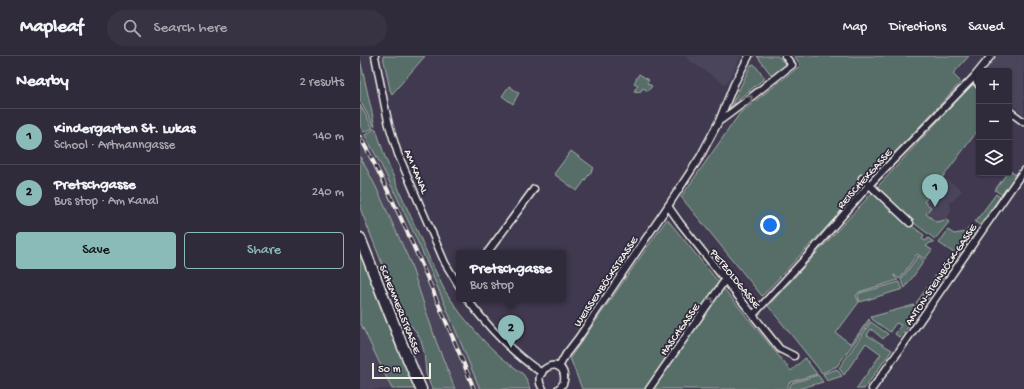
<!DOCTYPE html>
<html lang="en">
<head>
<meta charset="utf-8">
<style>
  :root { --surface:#302b3b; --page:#383342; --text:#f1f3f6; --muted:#a8a7af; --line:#4b4755; --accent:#8bbbb9 }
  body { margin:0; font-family:"Gochi Hand",sans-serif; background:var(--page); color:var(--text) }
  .controls { position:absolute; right:12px; top:12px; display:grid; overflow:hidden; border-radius:4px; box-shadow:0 1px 3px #0004 }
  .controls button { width:36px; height:36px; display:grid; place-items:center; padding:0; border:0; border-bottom:1px solid var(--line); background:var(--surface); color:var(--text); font:20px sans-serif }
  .scale { position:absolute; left:12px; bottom:10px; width:59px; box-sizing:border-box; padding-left:4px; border:2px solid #f4f1e8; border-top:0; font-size:11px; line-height:14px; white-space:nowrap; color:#f4f1e8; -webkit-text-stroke:3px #2f2a3d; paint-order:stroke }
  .you { position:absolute; left:410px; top:169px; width:14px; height:14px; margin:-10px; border:3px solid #fff; border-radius:50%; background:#1a73e8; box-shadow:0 0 0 6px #1a73e833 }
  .badge { display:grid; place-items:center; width:26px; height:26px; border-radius:50%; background:var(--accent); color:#111; font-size:13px; font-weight:700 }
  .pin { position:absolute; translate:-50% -33px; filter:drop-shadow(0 1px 2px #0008) }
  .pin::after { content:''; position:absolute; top:21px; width:14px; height:12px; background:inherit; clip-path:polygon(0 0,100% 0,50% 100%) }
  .popup { position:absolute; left:96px; top:194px; width:110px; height:52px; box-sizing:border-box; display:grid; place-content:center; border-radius:4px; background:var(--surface); filter:drop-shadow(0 1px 3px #0005); font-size:13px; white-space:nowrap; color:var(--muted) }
  .popup b { font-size:15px; color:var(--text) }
  .popup::after { content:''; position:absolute; left:50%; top:100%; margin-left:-8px; border:8px solid transparent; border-top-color:var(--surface) }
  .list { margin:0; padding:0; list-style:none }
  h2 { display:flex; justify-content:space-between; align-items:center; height:52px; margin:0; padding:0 16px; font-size:17px }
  h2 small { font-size:13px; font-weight:400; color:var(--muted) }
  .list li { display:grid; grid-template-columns:26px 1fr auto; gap:12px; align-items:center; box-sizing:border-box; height:56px; padding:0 16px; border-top:1px solid var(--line) }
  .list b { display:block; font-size:15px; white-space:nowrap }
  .list p { margin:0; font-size:13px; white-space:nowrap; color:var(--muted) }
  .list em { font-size:13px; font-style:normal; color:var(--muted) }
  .actions { display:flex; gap:8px; padding:12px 16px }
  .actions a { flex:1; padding:9px 0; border:1px solid var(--accent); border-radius:4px; text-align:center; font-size:14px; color:var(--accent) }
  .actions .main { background:var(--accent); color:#111 }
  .icon { flex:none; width:22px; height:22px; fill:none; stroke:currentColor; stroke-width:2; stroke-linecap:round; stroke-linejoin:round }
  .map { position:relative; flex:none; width:664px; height:333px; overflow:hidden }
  header { display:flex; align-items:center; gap:24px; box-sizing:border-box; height:56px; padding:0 20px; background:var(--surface); border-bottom:1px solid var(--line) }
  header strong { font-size:19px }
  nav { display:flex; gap:22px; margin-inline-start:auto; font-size:14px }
  .search { width:280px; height:36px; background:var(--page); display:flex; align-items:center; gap:10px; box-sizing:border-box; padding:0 14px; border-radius:22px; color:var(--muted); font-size:15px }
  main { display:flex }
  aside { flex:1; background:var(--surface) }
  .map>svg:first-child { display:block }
  .built { fill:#4c445c }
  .green { fill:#576d67; stroke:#a6afa8 }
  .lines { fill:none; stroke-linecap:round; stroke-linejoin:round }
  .street-casing { stroke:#f4f1e8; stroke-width:9 }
  .primary-casing { stroke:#f4f1e8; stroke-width:13 }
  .street { stroke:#2f2a3d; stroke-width:6 }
  .primary { stroke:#2f2a3d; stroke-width:10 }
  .rail-casing { stroke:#f4f1e8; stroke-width:4 }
  .rail { stroke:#2f2a3d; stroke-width:2.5; stroke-dasharray:8; stroke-linecap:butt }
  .oneway { stroke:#747079 }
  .labels { text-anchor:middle; stroke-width:3.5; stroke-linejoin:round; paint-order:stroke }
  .street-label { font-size:11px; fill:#f4f1e8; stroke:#2f2a3d }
</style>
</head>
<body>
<header>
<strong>Mapleaf</strong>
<div class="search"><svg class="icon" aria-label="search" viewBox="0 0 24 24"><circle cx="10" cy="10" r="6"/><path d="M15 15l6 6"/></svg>Search here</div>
<nav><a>Map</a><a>Directions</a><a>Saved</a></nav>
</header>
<main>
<aside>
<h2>Nearby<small>2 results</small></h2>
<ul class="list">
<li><span class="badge">1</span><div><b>Kindergarten St. Lukas</b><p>School · Artmanngasse</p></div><em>140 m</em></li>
<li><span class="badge">2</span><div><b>Pretschgasse</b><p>Bus stop · Am Kanal</p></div><em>240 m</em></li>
</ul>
<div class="actions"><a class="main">Save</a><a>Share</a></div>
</aside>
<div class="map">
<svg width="664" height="333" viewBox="0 0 664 333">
  <rect width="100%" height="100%" fill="#40394f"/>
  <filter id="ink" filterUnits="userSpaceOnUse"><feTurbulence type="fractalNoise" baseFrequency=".025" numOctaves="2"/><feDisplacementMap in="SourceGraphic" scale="8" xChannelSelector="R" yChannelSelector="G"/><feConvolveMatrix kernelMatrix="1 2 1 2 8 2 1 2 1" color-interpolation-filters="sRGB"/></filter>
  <g filter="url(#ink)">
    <g class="built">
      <path d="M323,0h58l-15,29z"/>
      <path d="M636,0h28v59l-15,-12v-32h-26z"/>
      <path d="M0,70l18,31 16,34 31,67 55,131h-25l-19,-48 -26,-79 -34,-75 -16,-31z"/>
      <path d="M583,121l19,13 -9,11 -3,1 1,9 -5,9 3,2 -14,17 -25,-19z"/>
      <path d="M0,266l22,47 10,20h-32z"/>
    </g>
    <g class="green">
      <path d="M23,0h42l-33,38 -2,-4z"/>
      <path d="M397,0h21l4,5 5,2v2l-13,11h-2z"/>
      <path d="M434,0h175l-16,18 8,8 -75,81 -5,-3 -36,38 5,4 -88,94 -81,-99 59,-84 61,-48z"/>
      <path d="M0,3l15,67h-1l-14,-25z"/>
      <path d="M394,8l10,13v2l-29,23v3l-5,3 21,-43z"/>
      <path d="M279,18l10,6 -2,3 5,3 -4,5 -5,-3 -3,4 -6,-1 4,-6 -4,-2z"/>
      <path d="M612,28l7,6v39l-55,73 7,5 -5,7 10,8 10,-2 3,2 -14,17 -25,-19 -2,3 16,12 -2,4 4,2 2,-3 6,4 -4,1 -4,3 6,4 -7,9 -8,-5 -17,25 -6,-4v1l4,4 -39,12 -3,4 3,6 -23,31 15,11 18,-25 1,2 -33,45 -15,7 -54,-67z"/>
      <path d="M149,30l10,7 -6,11 -11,-8z"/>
      <path d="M0,49l13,23 -9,4 -4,-6z"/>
      <path d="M14,73h2l9,28 22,51 24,54 14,29 16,23 22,26 18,17 22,17 4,6 3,9h-50c-36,-86 -70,-173 -115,-254z"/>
      <path d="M211,95l23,17 -17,23 -23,-17z"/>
      <path d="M0,100l16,31 34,75 26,79 19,48h-23l-6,-15 -2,-22 -3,-11 -4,-8 -15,-19 -42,-106z"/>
      <path d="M649,114l7,5 -14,20 -7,-5 12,-17h2z"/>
      <path d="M636,138l4,3 -20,28 -5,-3z"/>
      <path d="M307,163l124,152 14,-13 12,16 -27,8 -2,3v4h-206l-12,-31z"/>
      <path d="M610,170l6,4 -18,26 -19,-13 9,-13 6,4 12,-2z"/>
      <path d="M0,195l57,138h-25l-32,-67z"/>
      <path d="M558,200l6,5 -19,27 -4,-8z"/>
      <path d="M579,215l6,4 -24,33 -5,-5z"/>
      <path d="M539,226l4,7 -43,13 -2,-6 2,-3z"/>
      <path d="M554,249l2,2 -8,14 3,2 -11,15 -5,-4 6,-9 -5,-2 -5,7 1,1 -2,1 -17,-12 -2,-3z"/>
      <path d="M511,266l17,12 -5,5 -12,-10 -4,6 25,15 -28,39h-8l25,-35 -15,-11 -22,32 -5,-7z"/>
      <path d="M477,313l5,7 -15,5 -4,-7z"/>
      <path d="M458,319l5,7 -25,7h-8v-3l2,-3z"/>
    </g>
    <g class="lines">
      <defs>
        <g id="street">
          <path d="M15,0l10,51 4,18 9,29 47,109 14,23"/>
          <path d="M614,21l5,8"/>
          <path d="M649,55l15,11"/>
          <path d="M361,64c24,-17 47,-37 71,-55l-7,-9"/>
          <path d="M502,122l48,45"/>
          <path d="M308,150l12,17 100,126 14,7"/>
          <path d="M127,197l47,-64"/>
          <path d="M107,243c21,28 46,55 75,74"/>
          <path d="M393,259l59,-64 57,-66 105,-108 17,-21"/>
          <path d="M199,311l7,-13 13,-17 89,-131 32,-49 19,-36 15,-37 15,-28"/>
          <path d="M183,333c-14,-19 18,-34 21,-14 1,7 -1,10 -6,14"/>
          <path d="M289,333l76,-109"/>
          <path d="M512,333l27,-38 125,-181"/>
        </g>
        <path id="primary" d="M0,182l42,107 19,44"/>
      </defs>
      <use href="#street" class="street-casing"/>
      <use href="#primary" class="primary-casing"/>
      <use href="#street" class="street"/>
      <use href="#primary" class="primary"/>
      <defs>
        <path id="rail" d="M0,81c28,50 51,102 73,154 14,33 28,65 41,98"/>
      </defs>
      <use href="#rail" class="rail-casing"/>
      <use href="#rail" class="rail"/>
    </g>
    <defs><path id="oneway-chevron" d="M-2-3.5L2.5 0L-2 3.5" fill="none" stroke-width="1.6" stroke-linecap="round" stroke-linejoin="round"/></defs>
    <g class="oneway">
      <use href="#oneway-chevron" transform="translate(390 42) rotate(-40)"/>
      <use href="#oneway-chevron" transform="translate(351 244) rotate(-55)"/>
    </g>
  </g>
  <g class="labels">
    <g class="street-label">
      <text transform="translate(57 115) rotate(67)" y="4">AM KANAL</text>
      <text transform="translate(504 122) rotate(-48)" y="4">REISCHEKGASSE</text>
      <text transform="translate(580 218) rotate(-56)" y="4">ANTON-STEINBÖCK-GASSE</text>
      <text transform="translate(376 222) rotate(51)" y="4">PETZOLDGASSE</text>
      <text transform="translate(245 225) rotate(-56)" y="4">WEISSENBÖCKSTRASSE</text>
      <text transform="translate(41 253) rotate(68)" y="4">SCHEMMERLSTRASSE</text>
      <text transform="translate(319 273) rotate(-55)" y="4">HASCHGASSE</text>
    </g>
  </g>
</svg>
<div class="controls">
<button>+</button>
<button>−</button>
<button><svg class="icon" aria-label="layers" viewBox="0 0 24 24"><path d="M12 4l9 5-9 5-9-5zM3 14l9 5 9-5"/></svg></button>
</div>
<div class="scale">50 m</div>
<div class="you"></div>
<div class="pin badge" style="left:575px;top:151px">1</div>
<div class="pin badge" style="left:151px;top:292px">2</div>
<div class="popup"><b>Pretschgasse</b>Bus stop</div>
</div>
</main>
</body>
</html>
